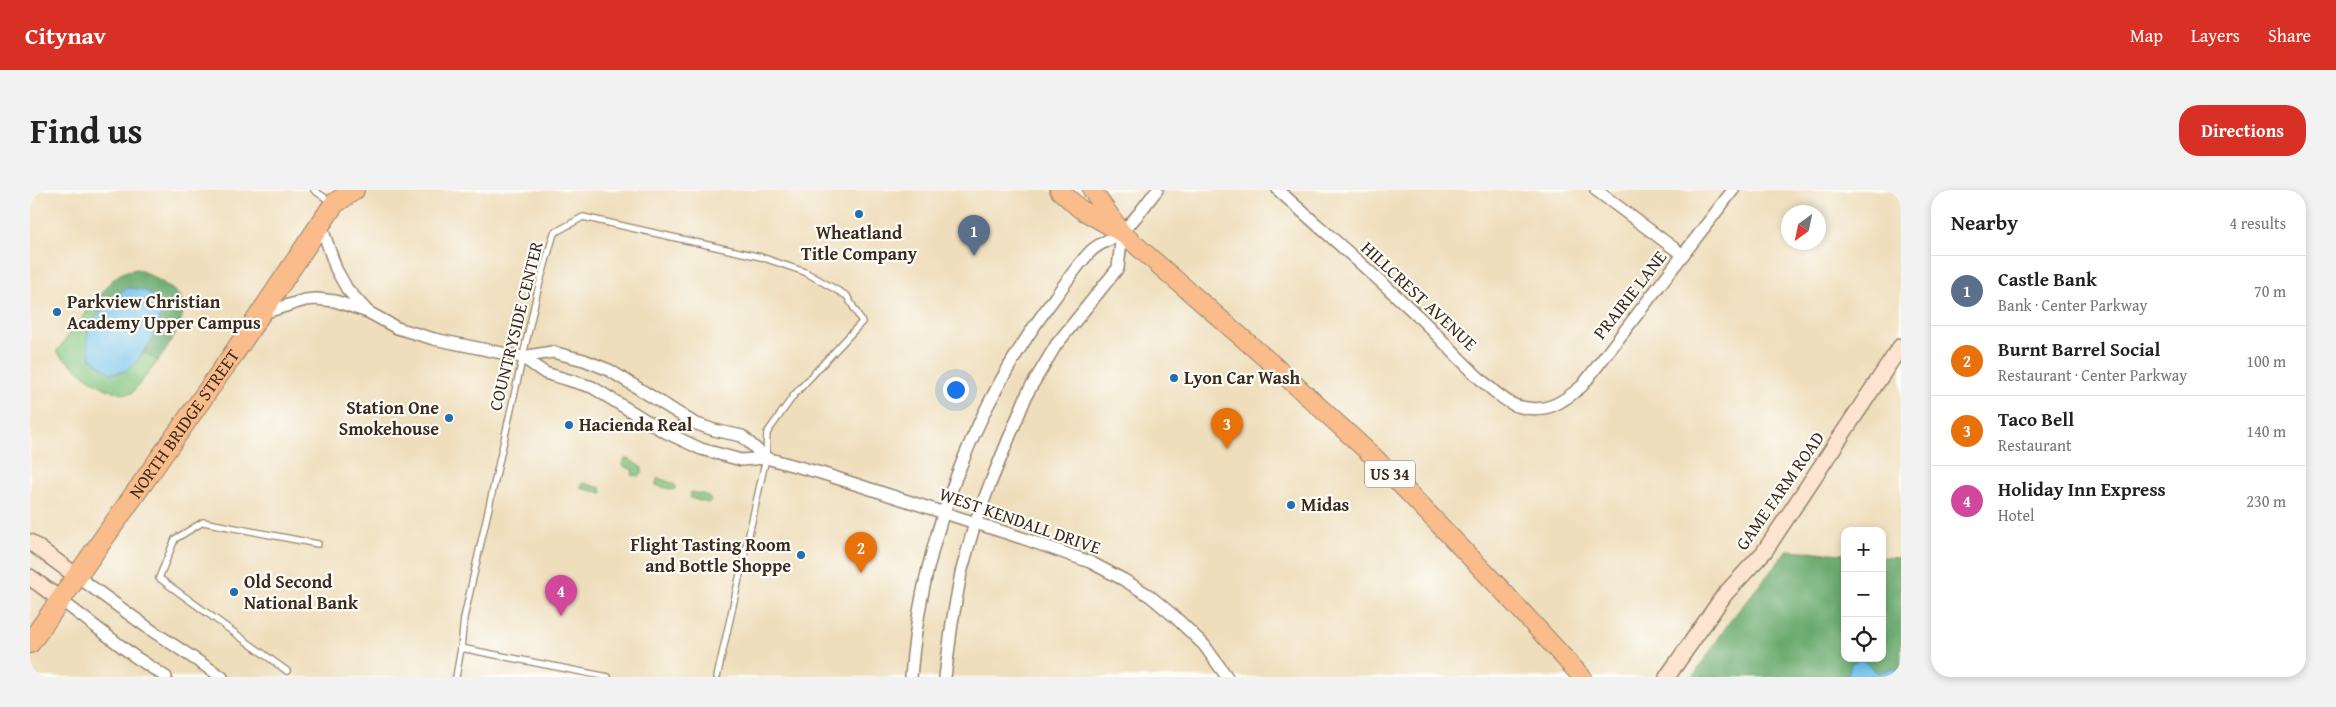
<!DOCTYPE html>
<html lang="en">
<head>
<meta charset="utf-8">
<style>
  :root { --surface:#fff; --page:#f2f2f2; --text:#222; --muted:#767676; --line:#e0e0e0; --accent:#d93025 }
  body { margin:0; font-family:"Gentium Book Plus",serif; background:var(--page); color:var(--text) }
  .controls { position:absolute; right:15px; bottom:15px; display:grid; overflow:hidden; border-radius:10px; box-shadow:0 2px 8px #0003 }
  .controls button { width:45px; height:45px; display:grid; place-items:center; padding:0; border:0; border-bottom:1px solid var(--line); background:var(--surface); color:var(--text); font:25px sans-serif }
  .compass { position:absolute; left:1751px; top:15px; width:45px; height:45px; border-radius:50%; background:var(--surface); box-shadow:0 2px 8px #0003; rotate:213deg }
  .you { position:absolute; left:925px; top:199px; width:18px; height:18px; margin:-12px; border:4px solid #fff; border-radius:50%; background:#1a73e8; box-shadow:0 0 0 8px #1a73e833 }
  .badge { display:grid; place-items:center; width:32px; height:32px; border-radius:50%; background:var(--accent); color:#fff; font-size:16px; font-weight:700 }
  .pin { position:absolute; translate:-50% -41px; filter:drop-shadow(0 1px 2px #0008) }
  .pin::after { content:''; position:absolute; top:26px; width:18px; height:15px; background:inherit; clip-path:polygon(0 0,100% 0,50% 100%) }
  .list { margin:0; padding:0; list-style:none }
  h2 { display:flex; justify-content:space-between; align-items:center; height:65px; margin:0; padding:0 20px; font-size:21px }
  h2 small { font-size:16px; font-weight:400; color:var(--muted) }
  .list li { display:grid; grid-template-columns:32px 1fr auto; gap:15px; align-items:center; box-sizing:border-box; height:70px; padding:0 20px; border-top:1px solid var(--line) }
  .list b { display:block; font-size:19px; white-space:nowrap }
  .list p { margin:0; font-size:16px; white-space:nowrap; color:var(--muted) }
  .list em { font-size:16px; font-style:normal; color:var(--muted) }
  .icon { flex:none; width:28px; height:28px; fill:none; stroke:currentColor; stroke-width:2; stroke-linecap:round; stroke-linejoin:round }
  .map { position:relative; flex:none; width:1871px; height:487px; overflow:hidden; border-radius:20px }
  header { display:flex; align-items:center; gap:30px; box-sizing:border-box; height:70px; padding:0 25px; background:var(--accent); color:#fff }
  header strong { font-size:24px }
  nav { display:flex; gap:28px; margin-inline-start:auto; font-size:18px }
  .intro { display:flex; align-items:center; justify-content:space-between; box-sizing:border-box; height:120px; padding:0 30px }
  h1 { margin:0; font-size:35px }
  .button { padding:12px 22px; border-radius:20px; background:var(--accent); color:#fff; font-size:18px; font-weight:700 }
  main { display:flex; gap:30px; padding:0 30px }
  aside { flex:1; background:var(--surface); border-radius:20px; box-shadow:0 2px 8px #0003 }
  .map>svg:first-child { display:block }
  .green { fill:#83c57f; stroke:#5f784e }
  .forest { fill:#6aaa6e; stroke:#526a46 }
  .water { fill:#70c1ec; stroke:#567685 }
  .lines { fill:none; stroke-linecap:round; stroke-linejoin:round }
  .lane-casing { stroke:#95846d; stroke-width:8 }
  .street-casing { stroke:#95846d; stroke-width:14 }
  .secondary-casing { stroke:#95846d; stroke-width:18 }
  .primary-casing { stroke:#95846d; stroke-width:20 }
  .highway-casing { stroke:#95846d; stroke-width:22 }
  .lane { stroke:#fff; stroke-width:5.5 }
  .street { stroke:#fff; stroke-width:11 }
  .secondary { stroke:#fde4d0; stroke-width:15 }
  .primary { stroke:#f9bc8a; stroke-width:18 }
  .highway { stroke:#f9bc8a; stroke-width:20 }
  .poi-dot { fill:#1f6fb2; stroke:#fdfcf7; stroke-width:2 }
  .labels { text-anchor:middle; stroke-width:4.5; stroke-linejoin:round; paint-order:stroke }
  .shield { fill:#fdfcf7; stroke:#75695f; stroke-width:1 }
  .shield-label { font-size:16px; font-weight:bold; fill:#3b2a1e }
  .poi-label { font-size:18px; font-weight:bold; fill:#3b2a1e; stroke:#fdfcf7; text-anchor:start }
  .street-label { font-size:18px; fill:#3b2a1e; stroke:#fdfcf7 }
</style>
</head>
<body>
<header>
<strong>Citynav</strong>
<nav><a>Map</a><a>Layers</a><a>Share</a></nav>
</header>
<div class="intro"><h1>Find us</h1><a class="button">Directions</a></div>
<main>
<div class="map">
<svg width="1871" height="487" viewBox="0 0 1871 487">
  <rect width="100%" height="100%" fill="#fdfcf7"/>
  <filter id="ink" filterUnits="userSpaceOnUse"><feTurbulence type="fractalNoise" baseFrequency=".02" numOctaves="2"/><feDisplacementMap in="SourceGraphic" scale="10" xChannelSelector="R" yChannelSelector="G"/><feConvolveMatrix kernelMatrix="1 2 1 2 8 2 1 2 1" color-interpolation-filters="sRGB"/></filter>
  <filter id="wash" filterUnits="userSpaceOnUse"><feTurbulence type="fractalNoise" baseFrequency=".0096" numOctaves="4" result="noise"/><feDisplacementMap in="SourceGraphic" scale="20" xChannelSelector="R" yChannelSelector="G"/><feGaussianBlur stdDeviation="1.12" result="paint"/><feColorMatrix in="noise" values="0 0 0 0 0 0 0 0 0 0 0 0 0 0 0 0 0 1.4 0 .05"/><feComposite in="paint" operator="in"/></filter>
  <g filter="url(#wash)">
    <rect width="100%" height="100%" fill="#efdebc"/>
    <g class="green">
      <path d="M62,115l8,9 -10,10 49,34 5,-6 14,9 -26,32c-25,6 -58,-27 -76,-41z"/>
      <path d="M595,269h4l13,9v6l-2,2 -8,-1 1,-5 -11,-5z"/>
      <path d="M628,288l16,6 2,4 -3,2 -18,-5z"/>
      <path d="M553,293l18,5 1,5 -22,-5z"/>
      <path d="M661,302l15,3 5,5 -2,3 -19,-5z"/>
    </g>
    <g class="forest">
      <path d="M107,79c11,4 41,21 45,31 7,16 -14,48 -24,61l-14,-9 8,-13 -37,-45 -15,20 -8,-9c14,-17 22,-34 45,-36z"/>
      <path d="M1758,360l57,4v104h37v-101l19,1v112l-11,-1 -12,4 -7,-6 -24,8 1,2h-155l37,-56z"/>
    </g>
    <g class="water">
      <path d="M98,98l16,2 13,8 4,15 -9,26 -13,19 -12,13 -16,3 -20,-16c-2,-6 -4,-13 -4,-19 -1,-17 27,-44 41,-51z"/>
      <path d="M1831,469l17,14 12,-4 11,1v7h-53l3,-14z"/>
    </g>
  </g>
  <g filter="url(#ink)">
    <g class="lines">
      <defs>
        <g id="lane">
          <path d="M284,0l17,12"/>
          <path d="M257,481l-128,-93 16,-39 28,-17 115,22"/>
          <path d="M426,487l5,-29"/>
          <path d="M578,487l-147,-29 3,-30 74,-329 16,-56 29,-16 178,40 44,15 42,24 15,26 -68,73 -27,38 -1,25 -49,219"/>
        </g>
        <g id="street">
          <path d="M1248,0c48,43 97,85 144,130 20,19 72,79 95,86 28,8 44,-2 65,-20l151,-196"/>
          <path d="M1566,0l87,65"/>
          <path d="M291,35l15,44 11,20 21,23"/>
          <path d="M233,123l42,-13 11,-1 19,2 33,11 29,16 37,11 88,18 30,-5 32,8 25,10 85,53 20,7 28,6 24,22"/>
          <path d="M492,167l23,16 47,14 71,44 38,18 40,11 25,-2 55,15 201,65 68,24 34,18 26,16 25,21 29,28 23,32"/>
          <path d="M48,387l73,53 71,47"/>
          <path d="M32,411l72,55 32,21"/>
          <path d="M881,487c10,-135 63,-273 145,-381 11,-15 22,-32 35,-45 8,-8 20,-11 29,-18 14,-10 26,-30 37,-43"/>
          <path d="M915,487l7,-54 9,-50 14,-50 15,-39 38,-92 28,-47 62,-77 4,-35"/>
        </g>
        <g id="secondary">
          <path d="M0,352l48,35"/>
          <path d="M0,387l32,24"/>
          <path d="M1637,487l58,-83 39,-42 137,-206"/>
        </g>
        <g id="primary">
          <path d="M1029,0l21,19 42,24 148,129 105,96 125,130 82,89"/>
          <path d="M1062,0l28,40"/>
        </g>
        <g id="highway">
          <path id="s1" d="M0,453l202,-287 102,-152 20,-14"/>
        </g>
      </defs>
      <use href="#lane" class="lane-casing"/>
      <use href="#street" class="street-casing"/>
      <use href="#secondary" class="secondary-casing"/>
      <use href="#primary" class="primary-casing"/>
      <use href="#highway" class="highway-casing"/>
      <use href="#lane" class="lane"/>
      <use href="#street" class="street"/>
      <use href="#secondary" class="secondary"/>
      <use href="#primary" class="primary"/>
      <use href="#highway" class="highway"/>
    </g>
  </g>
  <g class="poi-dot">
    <circle cx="829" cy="24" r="5"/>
    <circle cx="27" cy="122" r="5"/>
    <circle cx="1144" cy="188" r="5"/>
    <circle cx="419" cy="228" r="5"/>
    <circle cx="539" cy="235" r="5"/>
    <circle cx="1261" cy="315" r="5"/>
    <circle cx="771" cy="365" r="5"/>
    <circle cx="204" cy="402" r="5"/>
  </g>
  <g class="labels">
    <rect class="shield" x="1335" y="270.5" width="50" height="27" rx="4"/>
    <g class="shield-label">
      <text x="1360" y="290">US 34</text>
    </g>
    <g class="poi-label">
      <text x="829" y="49" text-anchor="middle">Wheatland<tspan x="829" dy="21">Title Company</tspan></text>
      <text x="37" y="118">Parkview Christian<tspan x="37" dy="21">Academy Upper Campus</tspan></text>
      <text x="1154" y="194">Lyon Car Wash</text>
      <text x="409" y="224" text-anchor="end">Station One<tspan x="409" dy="21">Smokehouse</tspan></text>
      <text x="549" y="241">Hacienda Real</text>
      <text x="1271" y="321">Midas</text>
      <text x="761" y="361" text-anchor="end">Flight Tasting Room<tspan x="761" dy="21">and Bottle Shoppe</tspan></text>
      <text x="214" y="398">Old Second<tspan x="214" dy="21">National Bank</tspan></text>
    </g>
    <g class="street-label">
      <text transform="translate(1600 105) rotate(-52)" y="6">PRAIRIE LANE</text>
      <text transform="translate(1389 106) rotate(43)" y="6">HILLCREST AVENUE</text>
      <text transform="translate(486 136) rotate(-76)" y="6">COUNTRYSIDE CENTER</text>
      <text dy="6" stroke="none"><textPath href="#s1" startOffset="268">NORTH BRIDGE STREET</textPath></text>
      <text transform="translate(1750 301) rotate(-55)" y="6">GAME FARM ROAD</text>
      <text transform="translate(990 331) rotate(19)" y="6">WEST KENDALL DRIVE</text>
    </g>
  </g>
</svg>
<div class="controls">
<button>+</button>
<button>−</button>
<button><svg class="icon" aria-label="locate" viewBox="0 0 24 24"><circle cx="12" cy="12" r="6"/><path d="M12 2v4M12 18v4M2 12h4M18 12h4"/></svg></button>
</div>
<svg class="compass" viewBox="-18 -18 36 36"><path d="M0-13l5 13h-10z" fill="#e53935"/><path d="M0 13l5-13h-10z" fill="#767676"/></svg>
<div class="you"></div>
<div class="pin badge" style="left:944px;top:66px;background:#5c6f8a">1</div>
<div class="pin badge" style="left:831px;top:383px;background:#e8710a">2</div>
<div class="pin badge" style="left:1197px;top:259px;background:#e8710a">3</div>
<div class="pin badge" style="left:531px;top:426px;background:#d1479c">4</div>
</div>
<aside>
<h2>Nearby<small>4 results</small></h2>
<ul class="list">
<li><span class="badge" style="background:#5c6f8a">1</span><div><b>Castle Bank</b><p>Bank · Center Parkway</p></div><em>70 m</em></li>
<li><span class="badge" style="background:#e8710a">2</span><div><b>Burnt Barrel Social</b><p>Restaurant · Center Parkway</p></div><em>100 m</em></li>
<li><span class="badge" style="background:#e8710a">3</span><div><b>Taco Bell</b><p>Restaurant</p></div><em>140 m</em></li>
<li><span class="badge" style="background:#d1479c">4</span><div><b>Holiday Inn Express</b><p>Hotel</p></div><em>230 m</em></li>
</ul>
</aside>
</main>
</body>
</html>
